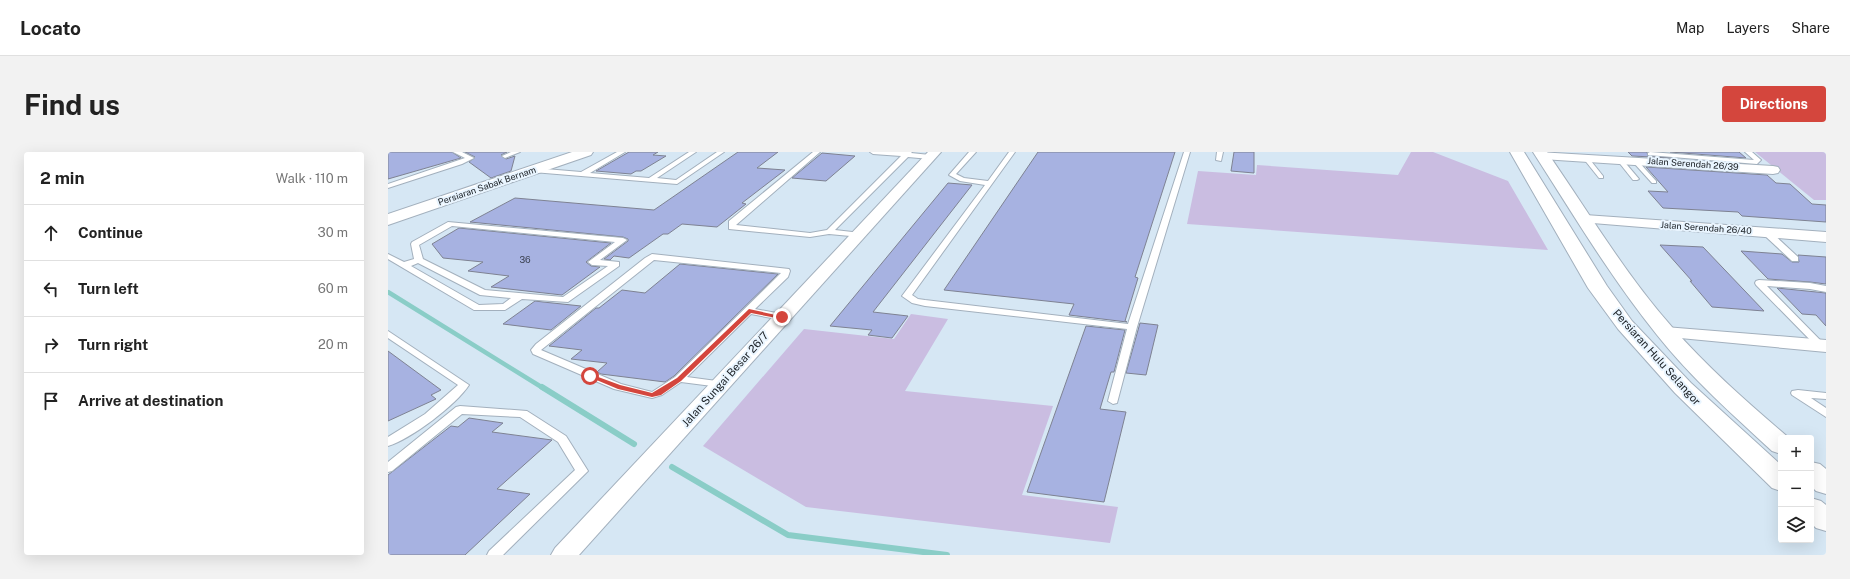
<!DOCTYPE html>
<html lang="en">
<head>
<meta charset="utf-8">
<style>
  :root { --surface:#fff; --page:#f2f2f2; --text:#222; --muted:#767676; --line:#e0e0e0; --accent:#d4463d }
  body { margin:0; font-family:"Public Sans",sans-serif; background:var(--page); color:var(--text) }
  .controls { position:absolute; right:12px; bottom:12px; display:grid; overflow:hidden; border-radius:4px; box-shadow:0 4px 16px #0002 }
  .controls button { width:36px; height:36px; display:grid; place-items:center; padding:0; border:0; border-bottom:1px solid var(--line); background:var(--surface); color:var(--text); font:20px sans-serif }
  .stop { position:absolute; width:12px; height:12px; margin:-9px; border:3px solid #d4463d; border-radius:50%; background:#fff }
  .stop.end { background:#d4463d; border-color:#fff; box-shadow:0 1px 4px #0008 }
  .list { margin:0; padding:0; list-style:none }
  h2 { display:flex; justify-content:space-between; align-items:center; height:52px; margin:0; padding:0 16px; font-size:17px }
  h2 small { font-size:13px; font-weight:400; color:var(--muted) }
  .list li { display:grid; grid-template-columns:26px 1fr auto; gap:12px; align-items:center; box-sizing:border-box; height:56px; padding:0 16px; border-top:1px solid var(--line) }
  .list b { display:block; font-size:15px; white-space:nowrap }
  .list em { font-size:13px; font-style:normal; color:var(--muted) }
  .icon { flex:none; width:22px; height:22px; fill:none; stroke:currentColor; stroke-width:2; stroke-linecap:round; stroke-linejoin:round }
  .map { position:relative; flex:none; width:1438px; height:403px; overflow:hidden; border-radius:4px }
  header { display:flex; align-items:center; gap:24px; box-sizing:border-box; height:56px; padding:0 20px; background:var(--surface); border-bottom:1px solid var(--line) }
  header strong { font-size:19px }
  nav { display:flex; gap:22px; margin-inline-start:auto; font-size:14px }
  .intro { display:flex; align-items:center; justify-content:space-between; box-sizing:border-box; height:96px; padding:0 24px }
  h1 { margin:0; font-size:28px }
  .button { padding:10px 18px; border-radius:4px; background:var(--accent); color:#fff; font-size:14px; font-weight:700 }
  main { display:flex; gap:24px; padding:0 24px }
  aside { flex:1; background:var(--surface); border-radius:4px; box-shadow:0 4px 16px #0002 }
  .map>svg:first-child { display:block }
  .built { fill:#d6e7f4; fill-rule:evenodd }
  .green { fill:#cabde1 }
  .lines { fill:none; stroke-linecap:round; stroke-linejoin:round }
  .stream-far1 { stroke:#8acdc7; stroke-width:4.5 }
  .stream { stroke:#8acdc7; stroke-width:6 }
  .building { fill:#a7b2e1; stroke:#7e8292 }
  .service-casing { stroke:#a3b0bd; stroke-width:2 }
  .minor-casing { stroke:#a3b0bd; stroke-width:2 }
  .tertiary-casing { stroke:#a3b0bd; stroke-width:2 }
  .primary-casing { stroke:#a3b0bd; stroke-width:2 }
  .service { fill:#fff; fill-rule:evenodd }
  .minor { fill:#fff; fill-rule:evenodd }
  .tertiary { fill:#fff; fill-rule:evenodd }
  .primary { fill:#fff; fill-rule:evenodd }
  .route { fill:#d4463d }
  .labels { text-anchor:middle; stroke-width:4; stroke-linejoin:round; paint-order:stroke }
  .far-street-label { font-size:9px; fill:#181d22; stroke:#e9f5ff }
  .number-label { font-size:9px; fill:#3c4252 }
  .street-label { font-size:11px; fill:#181d22; stroke:#e9f5ff }
</style>
</head>
<body>
<header>
<strong>Locato</strong>
<nav><a>Map</a><a>Layers</a><a>Share</a></nav>
</header>
<div class="intro"><h1>Find us</h1><a class="button">Directions</a></div>
<main>
<aside>
<h2>2 min<small>Walk · 110 m</small></h2>
<ul class="list">
<li><svg class="icon" aria-label="ahead" viewBox="0 0 24 24"><path d="M12 20V5M6 11l6-6 6 6"/></svg><div><b>Continue</b></div><em>30 m</em></li>
<li><svg class="icon" aria-label="left" viewBox="0 0 24 24"><path d="M17 20v-9H6M10 6l-5 5 5 5"/></svg><div><b>Turn left</b></div><em>60 m</em></li>
<li><svg class="icon" aria-label="right" viewBox="0 0 24 24"><path d="M7 20v-9h11M14 6l5 5-5 5"/></svg><div><b>Turn right</b></div><em>20 m</em></li>
<li><svg class="icon" aria-label="arrive" viewBox="0 0 24 24"><path d="M6 21V4h12l-3 4 3 4H6"/></svg><div><b>Arrive at destination</b></div></li>
</ul>
</aside>
<div class="map">
<svg width="1438" height="403" viewBox="0 0 1438 403">
  <rect width="100%" height="100%" fill="#e9f5ff"/>
  <path class="built" d="M0,0h1438v403h-1438zM1393,286h30v102h-30z"/>
  <g class="green">
    <path d="M1023,0h22l75,29 40,69 -361,-26 11,-53 58,4 1,-10 141,10z"/>
    <path d="M1367,0h71v48h-12z"/>
    <path d="M523,162l37,5 -43,72 148,15 -31,89 96,12 -8,36 -304,-36 -103,-61 101,-117 90,10z"/>
  </g>
  <g class="lines">
    <path class="stream-far1" d="M0,140l155,96"/>
    <g class="stream">
      <path d="M154,235l92,57"/>
      <path d="M284,315l116,68 159,20"/>
    </g>
  </g>
  <g class="building">
    <path d="M0,0h64l9,6 -73,21z"/>
    <path d="M77,0h42l-6,3 5,4 9,-3 -4,15 -20,7 -22,-16 6,-5z"/>
    <path d="M241,0h29l-5,3 13,1 -25,15h-5l-5,3 -35,-3z"/>
    <path d="M350,0h40l-21,16 28,2 -43,33 4,1 -29,23 -35,-3 -14,10h-5l-34,24 -15,-2 -4,4 -6,-1 24,-18v-2l-5,-2 -153,-15 45,-24 139,12z"/>
    <path d="M650,0h137l-40,125 3,1 -13,43 2,1 -58,-7 5,-11 -130,-14z"/>
    <path d="M846,0h20v21l-23,-2z"/>
    <path d="M1240,0h19l1,4 24,2 -40,-2z"/>
    <path d="M1282,0h69l7,6z"/>
    <path d="M434,1l33,3 -29,25 -34,-3z"/>
    <path d="M1258,15l121,8 9,8 14,1 22,20 14,1v17l-84,-6 -4,-4 -75,-4 -15,-17 20,1z"/>
    <path d="M560,31l24,2 -99,127 35,4 -16,22 -24,-3 4,-5 -42,-4z"/>
    <path d="M71,76l152,15 -25,19 5,4 9,1 -38,28 -71,-8 18,-11 -41,-5 15,-9 -40,-4 -11,-14z"/>
    <path d="M1272,93l43,2 61,64 -52,-4 -22,-26h2z"/>
    <path d="M1353,99l41,3 10,8h7l-1,-7 28,2v27l-16,-2 -42,-3z"/>
    <path d="M292,112l98,10 -104,102 -9,6 -64,-8 -4,-2 10,-9 -36,-4 11,-9 -33,-4 47,-38h3l23,-18 23,3z"/>
    <path d="M1389,136l49,5v33l-10,-11 -14,-1z"/>
    <path d="M147,149l8,1 38,4 -30,24 -48,-6z"/>
    <path d="M752,171l18,2 -12,50 -20,-2z"/>
    <path d="M698,174l39,4 -11,42h-3l-11,37 26,3 -22,90 -77,-10z"/>
    <path d="M0,199l53,39 -10,5 5,4 -48,22z"/>
    <path d="M81,266l34,5 -11,9 60,8 -55,49 33,5 -65,61h-77v-80l63,-49 7,1z"/>
  </g>
  <g class="lines">
    <defs>
      <g id="service">
        <path d="M65,0h9l12,6 -12,6 -74,24v-4l77,-26z"/>
        <path d="M123,0h9l-15,6 -3,-2z"/>
        <path d="M229,0h8l-35,21 59,5 40,-26h7l-39,26 19,2 41,-28h7l-47,32 -144,-12 -3,-2 3,-2 48,4z"/>
        <path d="M425,0h7l-84,73 74,8 17,-3 74,-74 -28,-2 -3,-2h42l-1,1 19,2 3,2 -3,2 -22,-2 -73,73 26,3v4l-32,-3 -19,3 -81,-8v-8z"/>
        <path d="M581,0h7l-20,22 8,4 24,3 21,-29h6l-103,143 6,4 7,1 203,24 56,-172h6l-53,175 -20,76 -4,1 -5,-3 19,-72 -202,-23 -13,-3 -10,-7 83,-111 -25,-4 -11,-6z"/>
        <path d="M829,0h6l-2,9 -5,-1z"/>
        <path d="M1262,0l104,8 -9,-8h7l9,8 -4,4 -109,-9v-2z"/>
        <path d="M1195,4h4l16,20v2h-4l-16,-20z"/>
        <path d="M1230,7h4l17,20 -2,1h-4l-16,-20z"/>
        <path d="M1245,8h4l19,21v2h-4l-19,-21z"/>
        <path d="M60,70l175,16 4,2 -27,20 19,2v4l-51,36 -46,-3 -17,11h-31l-86,-51v-5l16,8 10,-3 -3,-15 1,-2zM64,74l163,16 -27,20 4,3 16,1 -45,31 -78,-7 -62,-31 -4,-14zM30,111l62,32 31,3 -8,6 -24,1 -68,-39z"/>
        <path d="M1375,78h6l29,27v4h-6l-29,-27z"/>
        <path d="M264,102l137,15 1,2 -2,6 -33,32 27,5 5,3 -5,3 -31,-6 -64,63 37,5 1,2 -1,2 -4,1 -39,-5 -19,13 -10,3 -38,-9 -81,-35 -2,-4 5,-6 109,-86zM266,108l127,13 -106,104 -23,15 -31,-8 -80,-34z"/>
        <path d="M1371,128l51,3 16,3v6l-16,-3 -43,-3 57,58 2,2 -2,2h-6l-62,-63 -1,-2 1,-2z"/>
        <path d="M0,179l81,54c-13,20 -58,54 -81,61v-9l37,-23 33,-29 -70,-47z"/>
        <path d="M1410,238l28,3v6l-15,-1 15,10v9l-34,-22 -1,-2 1,-2z"/>
        <path d="M72,254l67,5 39,25 22,35 -85,84h-16l2,-4 86,-81 -17,-28 -38,-25 -58,-3 -70,57 -4,1v-10l68,-55z"/>
      </g>
      <g id="minor">
        <path d="M540,0h13l-362,403h-28l4,-7z"/>
        <path d="M1150,0l235,14 5,1 2,3 -2,3 -5,1 -231,-15 -4,-1 -2,-3z"/>
        <path d="M1197,63l241,17v10l-246,-20 -2,-3 2,-3z"/>
        <path d="M1277,175l161,13v12l-167,-16 -3,-4 3,-4z"/>
      </g>
      <path id="tertiary" d="M184,0h21l-2,3 -203,70v-11z"/>
      <g id="primary">
        <path d="M1122,0h14l83,134 25,35 59,62 90,82v26l-9,-3 -97,-95 -57,-64 -30,-41z"/>
        <path d="M1145,0h14c41,59 78,122 125,175 36,41 76,76 117,111h-8v16l-9,-3c-40,-37 -81,-73 -115,-116 -46,-57 -84,-121 -124,-183z"/>
        <path d="M1423,310l9,2 6,5v25l-10,-3 -5,-5z"/>
        <path d="M1423,346l10,3 5,4v26l-10,-3 -5,-5z"/>
      </g>
    </defs>
    <use href="#service" class="service-casing"/>
    <use href="#minor" class="minor-casing"/>
    <use href="#tertiary" class="tertiary-casing"/>
    <use href="#primary" class="primary-casing"/>
    <use href="#service" class="service"/>
    <use href="#minor" class="minor"/>
    <use href="#tertiary" class="tertiary"/>
    <use href="#primary" class="primary"/>
  </g>
  <path class="route" d="M361,157l36,8 -3,2 -31,-6 -70,68 -20,14 -9,2 -34,-8 -31,-13 3,-2 30,11 32,8 25,-15z"/>
  <g class="labels">
    <g class="far-street-label">
      <text transform="translate(1305 12) rotate(4)" y="3">Jalan Serendah 26/39</text>
      <text transform="translate(99 34) rotate(-19)" y="3">Persiaran Sabak Bernam</text>
      <text transform="translate(1318 76) rotate(4)" y="3">Jalan Serendah 26/40</text>
    </g>
    <g class="number-label">
      <text x="137" y="111">36</text>
    </g>
    <g class="street-label">
      <text transform="translate(1269 205) rotate(48)" y="4">Persiaran Hulu Selangor</text>
      <text transform="translate(337 227) rotate(-48)" y="4">Jalan Sungai Besar 26/7</text>
    </g>
  </g>
</svg>
<div class="controls">
<button>+</button>
<button>−</button>
<button><svg class="icon" aria-label="layers" viewBox="0 0 24 24"><path d="M12 4l9 5-9 5-9-5zM3 14l9 5 9-5"/></svg></button>
</div>
<div class="stop" style="left:202px;top:224px"></div>
<div class="stop end" style="left:394px;top:165px"></div>
</div>
</main>
</body>
</html>
